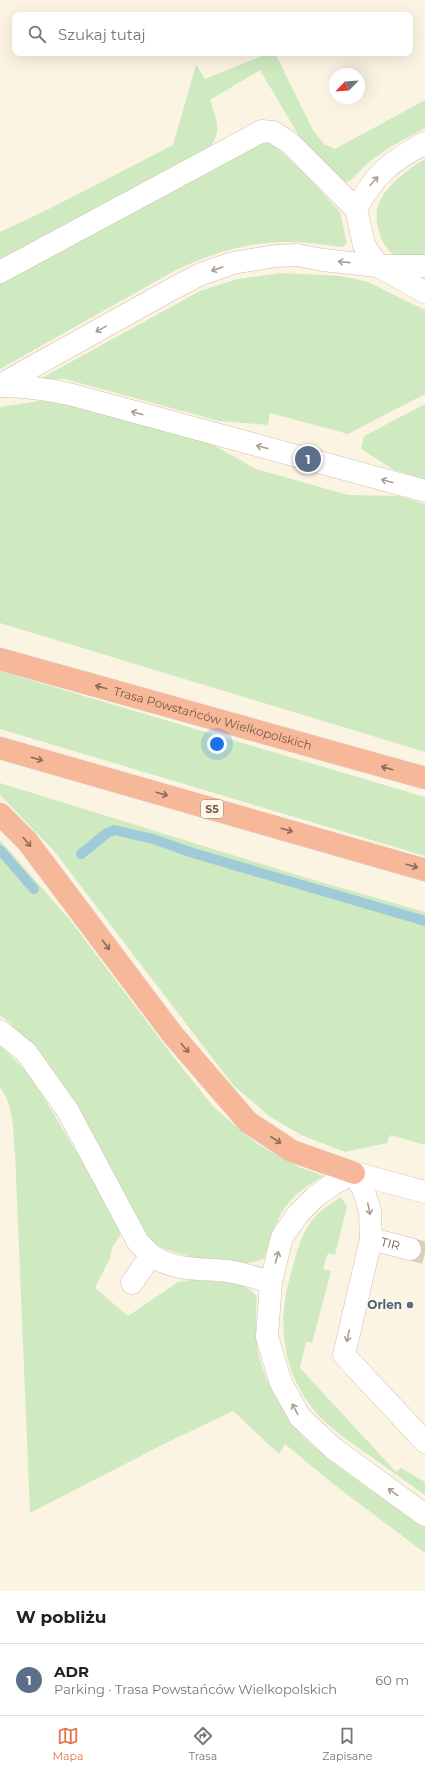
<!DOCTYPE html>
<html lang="pl">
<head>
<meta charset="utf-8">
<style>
  :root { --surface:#fff; --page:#f2f2f2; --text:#202124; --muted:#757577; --line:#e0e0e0; --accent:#e67447 }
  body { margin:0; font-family:Montserrat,sans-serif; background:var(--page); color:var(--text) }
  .compass { position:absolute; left:329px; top:68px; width:36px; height:36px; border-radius:50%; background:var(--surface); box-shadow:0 4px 16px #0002; rotate:245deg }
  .you { position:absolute; left:217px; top:744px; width:14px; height:14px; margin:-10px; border:3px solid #fff; border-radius:50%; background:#1a73e8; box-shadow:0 0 0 6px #1a73e833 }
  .badge { display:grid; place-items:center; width:26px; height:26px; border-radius:50%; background:var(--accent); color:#fff; font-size:13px; font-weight:700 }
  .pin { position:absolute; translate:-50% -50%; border:2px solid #fff; box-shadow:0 1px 4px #0006 }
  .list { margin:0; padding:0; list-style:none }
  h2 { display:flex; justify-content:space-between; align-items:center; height:52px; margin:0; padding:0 16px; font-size:17px }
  h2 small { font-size:13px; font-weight:400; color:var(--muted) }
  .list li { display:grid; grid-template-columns:26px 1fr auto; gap:12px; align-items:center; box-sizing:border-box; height:72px; padding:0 16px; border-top:1px solid var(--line) }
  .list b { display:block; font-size:15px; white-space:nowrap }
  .list p { margin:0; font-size:13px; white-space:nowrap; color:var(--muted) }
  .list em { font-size:13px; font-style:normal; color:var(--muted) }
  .icon { flex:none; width:22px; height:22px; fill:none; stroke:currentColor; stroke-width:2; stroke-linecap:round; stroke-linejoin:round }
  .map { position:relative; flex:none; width:425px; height:1591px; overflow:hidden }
  .search { position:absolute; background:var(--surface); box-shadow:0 4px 16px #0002; left:12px; right:12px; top:12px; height:44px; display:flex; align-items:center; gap:10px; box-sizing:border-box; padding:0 14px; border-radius:8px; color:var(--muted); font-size:15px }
  .sheet { height:124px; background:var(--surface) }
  nav { display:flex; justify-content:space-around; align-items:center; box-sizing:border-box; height:56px; border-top:1px solid var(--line); background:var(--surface); font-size:11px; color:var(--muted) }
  nav a { display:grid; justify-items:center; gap:2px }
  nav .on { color:var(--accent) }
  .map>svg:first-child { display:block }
  .green { fill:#cfeac1 }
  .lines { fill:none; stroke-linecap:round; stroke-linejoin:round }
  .stream { stroke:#9ecbd7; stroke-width:10 }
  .minor-tunnel { stroke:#dacebc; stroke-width:22; stroke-dasharray:22 11; stroke-linecap:butt }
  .minor-casing { stroke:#cfbeac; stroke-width:23 }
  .highway-casing { stroke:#dbd4d0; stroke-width:23 }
  .minor { stroke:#fff; stroke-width:22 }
  .highway { stroke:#f7b799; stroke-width:22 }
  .oneway { stroke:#ac9d92 }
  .oneway2 { stroke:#8e6d59 }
  .service-dot { fill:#5c6f8a; stroke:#fff8e9; stroke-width:1.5 }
  .labels { text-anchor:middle; stroke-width:3.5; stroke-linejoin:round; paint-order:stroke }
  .shield { fill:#fff8e9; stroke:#9e8a79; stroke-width:1 }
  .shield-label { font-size:11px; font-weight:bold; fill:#745b49 }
  .street-label { font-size:12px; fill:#745b49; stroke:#fff8e9 }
  .service-label { font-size:12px; font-weight:bold; fill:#4e5e75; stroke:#fff8e9; text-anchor:end }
</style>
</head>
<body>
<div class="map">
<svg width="425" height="1591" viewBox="0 0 425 1591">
  <rect width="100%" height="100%" fill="#fcf4e3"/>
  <g class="green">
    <path d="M270,53h5l38,77 11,14 11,5 90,-49v28l-38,21 -17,12 -20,20 -5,1 -5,-1 -37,-38 -43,-73 -50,30c6,19 13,30 0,47l-80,44 -130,68v-27l45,-21 128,-66 23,-80 9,14z"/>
    <path d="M263,142h7l34,31 36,39 7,31 -4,4c-17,-2 -35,-5 -52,-5 -40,-1 -79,11 -115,28l-176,99v-90z"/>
    <path d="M425,159v95c-8,2 -19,4 -27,2 -17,-4 -26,-39 -19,-53 8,-18 29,-34 46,-44z"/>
    <path d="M281,273l60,3 27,6 57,28v84l-77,40 -78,-21 -2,12 -49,-4 -154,-42 -27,1 162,-89 37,-12z"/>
    <path d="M39,401l23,1 148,41 46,26 92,26 50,1 27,8v248l-425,-129v-216z"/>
    <path d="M425,404v76l-31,-10 -33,-21 3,-13z"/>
    <path d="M0,671l425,126v59l-425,-127z"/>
    <path d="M0,783l307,95 118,34v233l-35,-10 -3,8 -42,9 -44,-17 -32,-19 -36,-31 -179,-234 -54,-56z"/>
    <path d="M0,840l70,80 102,135 40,50 14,13 33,27 40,22 25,9c-16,8 -33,21 -42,36 -8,14 -13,32 -18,47 -7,2 -14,4 -21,5 -17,1 -69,-9 -84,-18 -12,-7 -19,-22 -26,-34l-96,-161 -27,-28 -10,-8z"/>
    <path d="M0,1045l31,31 82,137 8,21 -9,14 -2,10 -15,30 33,28 50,-34 17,-3 43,5c8,2 13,6 19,12 -1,18 -2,37 1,55 7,33 30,74 56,96 34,29 74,54 111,80v26l-93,-70 -47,-39 -6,10 -46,-43 -69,33 -134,69 -15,-360c-2,-21 -1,-48 -15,-65z"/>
    <path d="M341,1197l6,10 -12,48 -7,-2 -5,16 8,2 -19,72 -6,-1 -6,26 96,104 5,-4 24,14v13c-21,-15 -41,-29 -62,-44 -14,-10 -30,-21 -43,-34 -38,-42 -44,-92 -29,-144 11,-39 14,-54 50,-76z"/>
  </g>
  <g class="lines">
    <g class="stream">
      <path d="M0,850l34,39"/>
      <path d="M81,854l26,-21 7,-3 39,9 40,14 232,68"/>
    </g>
    <path class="minor-tunnel" d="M410,1249l15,4"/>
    <defs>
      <g id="minor">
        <path d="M425,143c-35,19 -49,30 -69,66l8,36 14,21 47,26"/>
        <path d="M0,272l262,-141 11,1 17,11 66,66"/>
        <path d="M0,385l174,-97 27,-14 32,-11 42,-7 22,-1 26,5 55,6h47"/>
        <path d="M0,386c24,0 46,3 69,8l356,97"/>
        <path d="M0,1031l26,21 42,59 70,131 13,13 -19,28"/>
        <path d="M354,1173l10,18 6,20 1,28 -27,116 81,87"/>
        <path d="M425,1192l-71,-19 -21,11 -18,13 -17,17 -16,23 -11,45 -4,55 14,46 19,34 33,31 92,67"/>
        <path id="s1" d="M371,1239l39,10"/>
        <path d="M151,1255c24,17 50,13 77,16 14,2 29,7 43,11"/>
      </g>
      <g id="highway">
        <path id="s2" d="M0,659l425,119"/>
        <path d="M0,748l425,122"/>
        <path d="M0,814l27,27 146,194 75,87 44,29 62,22"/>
      </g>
    </defs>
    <use href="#minor" class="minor-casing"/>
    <use href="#highway" class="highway-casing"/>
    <use href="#minor" class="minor"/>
    <use href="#highway" class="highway"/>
  </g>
  <defs><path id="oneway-shaft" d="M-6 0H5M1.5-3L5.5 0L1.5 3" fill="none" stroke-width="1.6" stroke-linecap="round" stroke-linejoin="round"/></defs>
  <g class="oneway">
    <use href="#oneway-shaft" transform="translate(374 181) rotate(-48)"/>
    <use href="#oneway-shaft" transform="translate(344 262) rotate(-174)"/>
    <use href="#oneway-shaft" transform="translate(217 269) rotate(161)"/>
    <use href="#oneway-shaft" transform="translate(101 329) rotate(151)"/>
    <use href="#oneway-shaft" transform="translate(137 413) rotate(-165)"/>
    <use href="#oneway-shaft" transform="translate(262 447) rotate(-165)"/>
    <use href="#oneway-shaft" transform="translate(387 481) rotate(-165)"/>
    <use href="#oneway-shaft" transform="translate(369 1209) rotate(78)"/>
    <use href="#oneway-shaft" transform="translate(277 1257) rotate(-75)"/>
    <use href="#oneway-shaft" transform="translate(348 1336) rotate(103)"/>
    <use href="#oneway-shaft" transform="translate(295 1409) rotate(-118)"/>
    <use href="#oneway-shaft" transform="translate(393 1492) rotate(-144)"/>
  </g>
  <g class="oneway2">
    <use href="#oneway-shaft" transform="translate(101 687) rotate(-164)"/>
    <use href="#oneway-shaft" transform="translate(37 759) rotate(16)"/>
    <use href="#oneway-shaft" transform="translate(387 768) rotate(-164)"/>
    <use href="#oneway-shaft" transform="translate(162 794) rotate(16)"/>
    <use href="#oneway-shaft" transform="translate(287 830) rotate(16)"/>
    <use href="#oneway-shaft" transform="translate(27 842) rotate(50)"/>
    <use href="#oneway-shaft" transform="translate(412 866) rotate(16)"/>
    <use href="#oneway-shaft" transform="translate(106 945) rotate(53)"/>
    <use href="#oneway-shaft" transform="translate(185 1048) rotate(50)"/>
    <use href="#oneway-shaft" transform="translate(276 1140) rotate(33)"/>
  </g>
  <circle class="service-dot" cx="410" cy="1305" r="4"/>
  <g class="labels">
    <rect class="shield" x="201" y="800" width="22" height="18" rx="3"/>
    <g class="shield-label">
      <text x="212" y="813">S5</text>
    </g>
    <g class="street-label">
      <text dy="4" stroke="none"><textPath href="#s2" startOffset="221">Trasa Powstańców Wielkopolskich</textPath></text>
      <text dy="4" stroke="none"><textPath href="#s1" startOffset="20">TIR</textPath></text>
    </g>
    <g class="service-label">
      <text x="402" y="1309">Orlen</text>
    </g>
  </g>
</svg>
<svg class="compass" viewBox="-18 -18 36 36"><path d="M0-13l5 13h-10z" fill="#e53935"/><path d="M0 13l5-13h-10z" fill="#757577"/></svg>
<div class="you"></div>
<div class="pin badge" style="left:308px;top:459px;background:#5c6f8a">1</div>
<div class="search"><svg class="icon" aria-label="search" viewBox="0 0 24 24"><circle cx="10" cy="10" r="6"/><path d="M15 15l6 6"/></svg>Szukaj tutaj</div>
</div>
<section class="sheet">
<h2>W pobliżu<small></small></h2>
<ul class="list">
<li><span class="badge" style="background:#5c6f8a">1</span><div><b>ADR</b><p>Parking · Trasa Powstańców Wielkopolskich</p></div><em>60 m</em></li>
</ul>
</section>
<nav>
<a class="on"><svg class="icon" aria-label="map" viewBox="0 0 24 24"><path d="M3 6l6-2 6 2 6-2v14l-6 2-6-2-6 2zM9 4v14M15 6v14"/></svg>Mapa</a>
<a><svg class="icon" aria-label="directions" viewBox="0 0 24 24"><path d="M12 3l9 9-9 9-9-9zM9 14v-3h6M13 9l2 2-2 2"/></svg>Trasa</a>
<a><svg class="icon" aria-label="saved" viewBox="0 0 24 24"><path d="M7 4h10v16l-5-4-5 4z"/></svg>Zapisane</a>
</nav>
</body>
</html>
